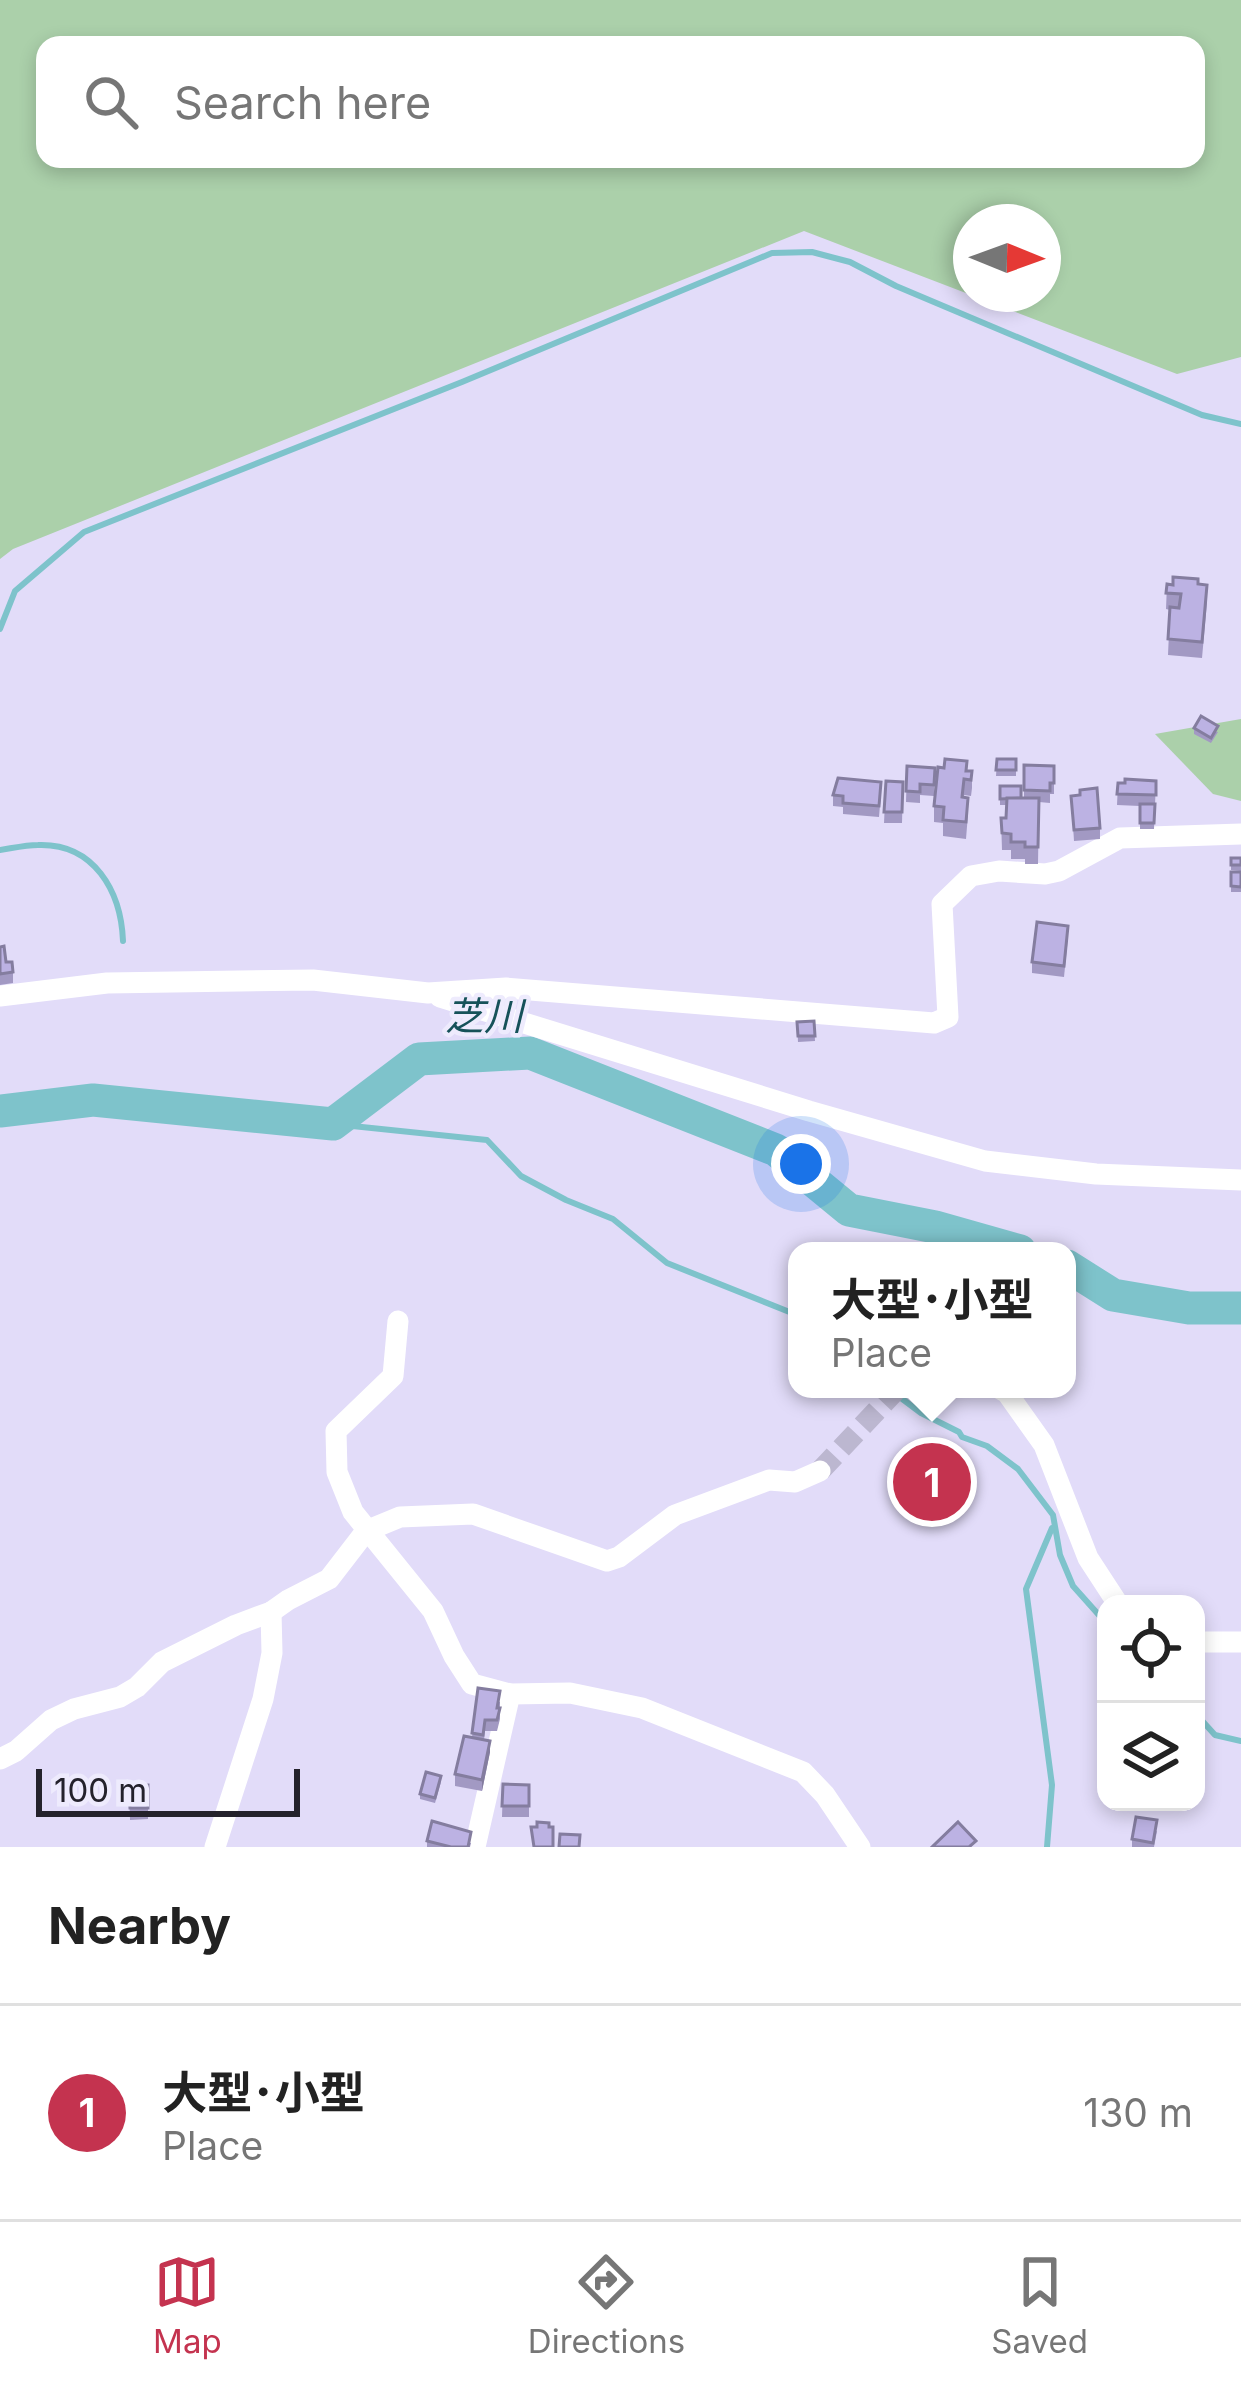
<!DOCTYPE html>
<html lang="en">
<head>
<meta charset="utf-8">
<style>
  :root { --surface:#fff; --page:#f6f6f6; --text:#222; --muted:#767676; --line:#e0e0e0; --accent:#c4334f }
  body { margin:0; font-family:Inter,"Noto Sans JP",sans-serif; background:var(--page); color:var(--text) }
  .controls { position:absolute; right:36px; bottom:36px; display:grid; overflow:hidden; border-radius:24px; box-shadow:0 6px 18px #0003 }
  .controls button { width:108px; height:108px; display:grid; place-items:center; padding:0; border:0; border-bottom:3px solid var(--line); background:var(--surface); color:var(--text); font:60px sans-serif }
  .compass { position:absolute; left:953px; top:204px; width:108px; height:108px; border-radius:50%; background:var(--surface); box-shadow:0 6px 18px #0003; rotate:91deg }
  .scale { position:absolute; left:36px; bottom:30px; width:264px; box-sizing:border-box; padding-left:12px; border:6px solid #24222c; border-top:0; font-size:33px; line-height:42px; white-space:nowrap; color:#24222c; -webkit-text-stroke:9px #eeebfd; paint-order:stroke }
  .you { position:absolute; left:801px; top:1164px; width:42px; height:42px; margin:-30px; border:9px solid #fff; border-radius:50%; background:#1a73e8; box-shadow:0 0 0 18px #1a73e833 }
  .badge { display:grid; place-items:center; width:78px; height:78px; border-radius:50%; background:var(--accent); color:#fff; font-size:39px; font-weight:700 }
  .pin { position:absolute; translate:-50% -50%; border:6px solid #fff; box-shadow:0 3px 12px #0006 }
  .popup { position:absolute; left:788px; top:1242px; width:288px; height:156px; box-sizing:border-box; display:grid; place-content:center; border-radius:24px; background:var(--surface); filter:drop-shadow(0 3px 9px #0005); font-size:39px; white-space:nowrap; color:var(--muted) }
  .popup b { font-size:45px; color:var(--text) }
  .popup::after { content:''; position:absolute; left:50%; top:100%; margin-left:-24px; border:24px solid transparent; border-top-color:var(--surface) }
  .list { margin:0; padding:0; list-style:none }
  h2 { display:flex; justify-content:space-between; align-items:center; height:156px; margin:0; padding:0 48px; font-size:51px }
  h2 small { font-size:39px; font-weight:400; color:var(--muted) }
  .list li { display:grid; grid-template-columns:78px 1fr auto; gap:36px; align-items:center; box-sizing:border-box; height:216px; padding:0 48px; border-top:3px solid var(--line) }
  .list b { display:block; font-size:45px; white-space:nowrap }
  .list p { margin:0; font-size:39px; white-space:nowrap; color:var(--muted) }
  .list em { font-size:39px; font-style:normal; color:var(--muted) }
  .icon { flex:none; width:66px; height:66px; fill:none; stroke:currentColor; stroke-width:2; stroke-linecap:round; stroke-linejoin:round }
  .map { position:relative; flex:none; width:1241px; height:1847px; overflow:hidden }
  .search { position:absolute; background:var(--surface); box-shadow:0 6px 18px #0003; left:36px; right:36px; top:36px; height:132px; display:flex; align-items:center; gap:30px; box-sizing:border-box; padding:0 42px; border-radius:24px; color:var(--muted); font-size:45px }
  .sheet { height:372px; background:var(--surface) }
  nav { display:flex; justify-content:space-around; align-items:center; box-sizing:border-box; height:168px; border-top:3px solid var(--line); background:var(--surface); font-size:33px; color:var(--muted) }
  nav a { display:grid; justify-items:center; gap:6px }
  nav .on { color:var(--accent) }
  .map>svg:first-child { display:block }
  .green { fill:#abd0aa; fill-rule:evenodd }
  .lines { fill:none; stroke-linecap:round; stroke-linejoin:round }
  .stream { stroke:#7ec3cb; stroke-width:6 }
  .river { stroke:#7ec3cb; stroke-width:33 }
  .street-tunnel { stroke:#bcb7d0; stroke-width:21; stroke-dasharray:21 10; stroke-linecap:butt }
  .street { stroke:#fff; stroke-width:21 }
  .wall { fill:#a299c3 }
  .shaded-wall { fill:#847d9f }
  .building { fill:#bcb2e3; stroke:#847d9f; stroke-width:3 }
  .labels { text-anchor:middle; stroke-width:9; stroke-linejoin:round; paint-order:stroke }
  .water-label { font-size:39px; font-style:italic; fill:#165259; stroke:#eeebfd }
</style>
</head>
<body>
<div class="map">
<svg width="1241" height="1847" viewBox="0 0 1241 1847">
  <rect width="100%" height="100%" fill="#e2dcf9"/>
  <g class="green">
    <path d="M0,0h1241v357l-64,17 -373,-143 -791,318 -13,10zM45,45h1151v114h-1151zM971,222h72v72h-72z"/>
    <path d="M1241,719v82l-28,-7 -58,-60z"/>
  </g>
  <g class="lines">
    <g class="stream">
      <path d="M0,629l15,-38 69,-59 378,-150 310,-129 40,-1 38,10 46,24 306,129 39,9"/>
      <path d="M0,850c13,-2 26,-5 38,-5 56,-2 83,46 85,96"/>
      <path d="M333,1124l154,16 34,36 45,24 47,19 54,44 130,52"/>
      <path d="M889,1389l32,24 38,19 3,5 25,9 31,23 35,46 7,40 13,31 33,37"/>
      <path d="M1196,1714l19,21 26,6"/>
      <path d="M1047,1847l5,-62 -26,-196 26,-61"/>
    </g>
    <g class="river">
      <path d="M0,1111l93,-11 240,24 86,-65 111,-6 246,97 73,60 86,17 85,24"/>
      <path d="M1067,1266l46,29 76,13h52"/>
    </g>
    <path class="street-tunnel" d="M820,1471l77,-82"/>
    <g class="street">
      <path d="M0,996l107,-13 206,-3 115,13 78,-5 428,35 14,-6 -6,-113 29,-28 28,-5 46,3 14,-3 61,-33 121,-4"/>
      <path d="M440,997l369,114 176,50 111,13 145,6"/>
      <path d="M398,1321l-5,55 -57,55 1,41 16,40 80,99 21,45 18,28 38,10 60,-1 72,15 161,64 22,23 35,52"/>
      <path d="M1000,1389l7,4 37,52 44,113 30,46"/>
      <path d="M1196,1642h45"/>
      <path d="M0,1759l16,-8 35,-31 23,-11 46,-12 17,-10 25,-25 74,-37 35,-13 17,-12 41,-21 37,-48 34,-14 73,-3 134,47 12,-4 56,-42 94,-35 26,2 25,-11"/>
      <path d="M215,1847l48,-148 9,-46 -1,-41"/>
      <path d="M475,1847l35,-153"/>
    </g>
  </g>
  <g class="wall">
    <path d="M1167,584h31l9,18 -5,56 -34,-3 2,-45 -4,-1z"/>
    <path d="M1194,728l24,4 -7,11 -17,-9z"/>
    <path d="M997,759h19v17h-20z"/>
    <path d="M1024,765l30,1v28h-4v9l-11,-1 -1,62h-13v-5h-14v-9h-9l-1,-32h5l1,-13h-7v-19l24,12z"/>
    <path d="M907,766l28,2 -1,28 -14,-1v8l-14,-1z"/>
    <path d="M967,771h5v17l-1,8 -7,-1 4,19 -2,25 -23,-3v-13l-9,-1v-16z"/>
    <path d="M886,781l17,1 -1,41h-18z"/>
    <path d="M1156,781l-2,48h-14v-23l-23,-1 1,-22z"/>
    <path d="M881,793l-2,24 -36,-3v-7l-10,-1v-11z"/>
    <path d="M1080,795l20,33v11l-26,2 -3,-45z"/>
    <path d="M1231,858h10v13l-10,-1z"/>
    <rect x="1231" y="872" width="10" height="20"/>
    <path d="M1068,937l-4,40 -32,-4v-11z"/>
    <path d="M0,947l6,15 7,10v11l-13,2z"/>
    <path d="M814,1021l1,20 -17,1 -1,-20z"/>
    <path d="M478,1688l22,14v17l-3,12h-12l-1,9 6,12 -8,39 -27,-5v-12l17,-37z"/>
    <path d="M441,1782l-6,21 -15,-4v-5z"/>
    <path d="M503,1784l26,1v32h-27z"/>
    <path d="M148,1785v34l-18,1 -1,-34z"/>
    <path d="M1157,1831l-3,16h-22v-8z"/>
    <path d="M427,1841l44,2 -1,4h-43z"/>
  </g>
  <path class="shaded-wall" d="M490,1741v11l-8,39v-11z"/>
  <g class="building">
    <path d="M1173,577l25,2v5l9,1 -5,57 -34,-3 2,-32 9,1 2,-14 -15,-1 1,-9 6,1z"/>
    <path d="M1201,716l17,10 -7,12 -17,-10z"/>
    <path d="M945,759l22,2 -1,10h6l-1,9 -7,-1 -2,18 6,1 -2,24 -23,-2 1,-13 -10,-1 4,-39 6,1z"/>
    <path d="M997,759h19v11h-20z"/>
    <path d="M1024,765l30,1v17h-4v8l-26,-1z"/>
    <path d="M907,766l28,2 -1,17 -14,-1v8l-14,-1z"/>
    <path d="M838,778l43,4 -2,24 -36,-3v-7l-10,-1z"/>
    <path d="M1125,779l31,2v14l-39,-1 1,-11h7z"/>
    <path d="M886,781l17,1 -1,30h-18z"/>
    <path d="M1000,786h21v12l-21,1z"/>
    <path d="M1097,788l3,40 -26,2 -3,-34 9,-1v-5z"/>
    <path d="M1007,798h32l-1,49h-13v-5h-14v-8l-9,-1 -1,-15h5z"/>
    <path d="M1140,804h15l-1,19h-14z"/>
    <rect x="1231" y="858" width="10" height="7"/>
    <path d="M1231,872h10v15l-10,-1z"/>
    <path d="M1037,922l31,4 -4,40 -32,-4z"/>
    <path d="M4,946l2,16h6l1,10 -13,2v-27z"/>
    <path d="M814,1021l1,15h-17l-1,-14z"/>
    <path d="M478,1688l22,3 -3,17h3l-3,12h-12l-2,15 -11,-2z"/>
    <path d="M464,1736l26,5 -8,39 -27,-6z"/>
    <path d="M426,1772l15,4 -6,22 -15,-4z"/>
    <path d="M503,1784l26,1v21h-27z"/>
    <path d="M148,1785v23h-18l-1,-22z"/>
    <path d="M1136,1817l21,3 -4,23 -21,-4z"/>
    <path d="M432,1821l39,11 -3,15h-17l-24,-6z"/>
    <path d="M537,1822l12,1v4h4v20h-19l-3,-20h6z"/>
    <path d="M958,1822l18,19 -7,6h-37z"/>
    <path d="M560,1834l20,1 -1,12h-20z"/>
  </g>
  <g class="labels">
    <g class="water-label">
      <text x="484" y="1030">芝川</text>
    </g>
  </g>
</svg>
<div class="controls">
<button><svg class="icon" aria-label="locate" viewBox="0 0 24 24"><circle cx="12" cy="12" r="6"/><path d="M12 2v4M12 18v4M2 12h4M18 12h4"/></svg></button>
<button><svg class="icon" aria-label="layers" viewBox="0 0 24 24"><path d="M12 4l9 5-9 5-9-5zM3 14l9 5 9-5"/></svg></button>
</div>
<svg class="compass" viewBox="-18 -18 36 36"><path d="M0-13l5 13h-10z" fill="#e53935"/><path d="M0 13l5-13h-10z" fill="#767676"/></svg>
<div class="scale">100 m</div>
<div class="you"></div>
<div class="pin badge" style="left:932px;top:1482px">1</div>
<div class="popup"><b>大型･小型</b>Place</div>
<div class="search"><svg class="icon" aria-label="search" viewBox="0 0 24 24"><circle cx="10" cy="10" r="6"/><path d="M15 15l6 6"/></svg>Search here</div>
</div>
<section class="sheet">
<h2>Nearby<small></small></h2>
<ul class="list">
<li><span class="badge">1</span><div><b>大型･小型</b><p>Place</p></div><em>130 m</em></li>
</ul>
</section>
<nav>
<a class="on"><svg class="icon" aria-label="map" viewBox="0 0 24 24"><path d="M3 6l6-2 6 2 6-2v14l-6 2-6-2-6 2zM9 4v14M15 6v14"/></svg>Map</a>
<a><svg class="icon" aria-label="directions" viewBox="0 0 24 24"><path d="M12 3l9 9-9 9-9-9zM9 14v-3h6M13 9l2 2-2 2"/></svg>Directions</a>
<a><svg class="icon" aria-label="saved" viewBox="0 0 24 24"><path d="M7 4h10v16l-5-4-5 4z"/></svg>Saved</a>
</nav>
</body>
</html>
